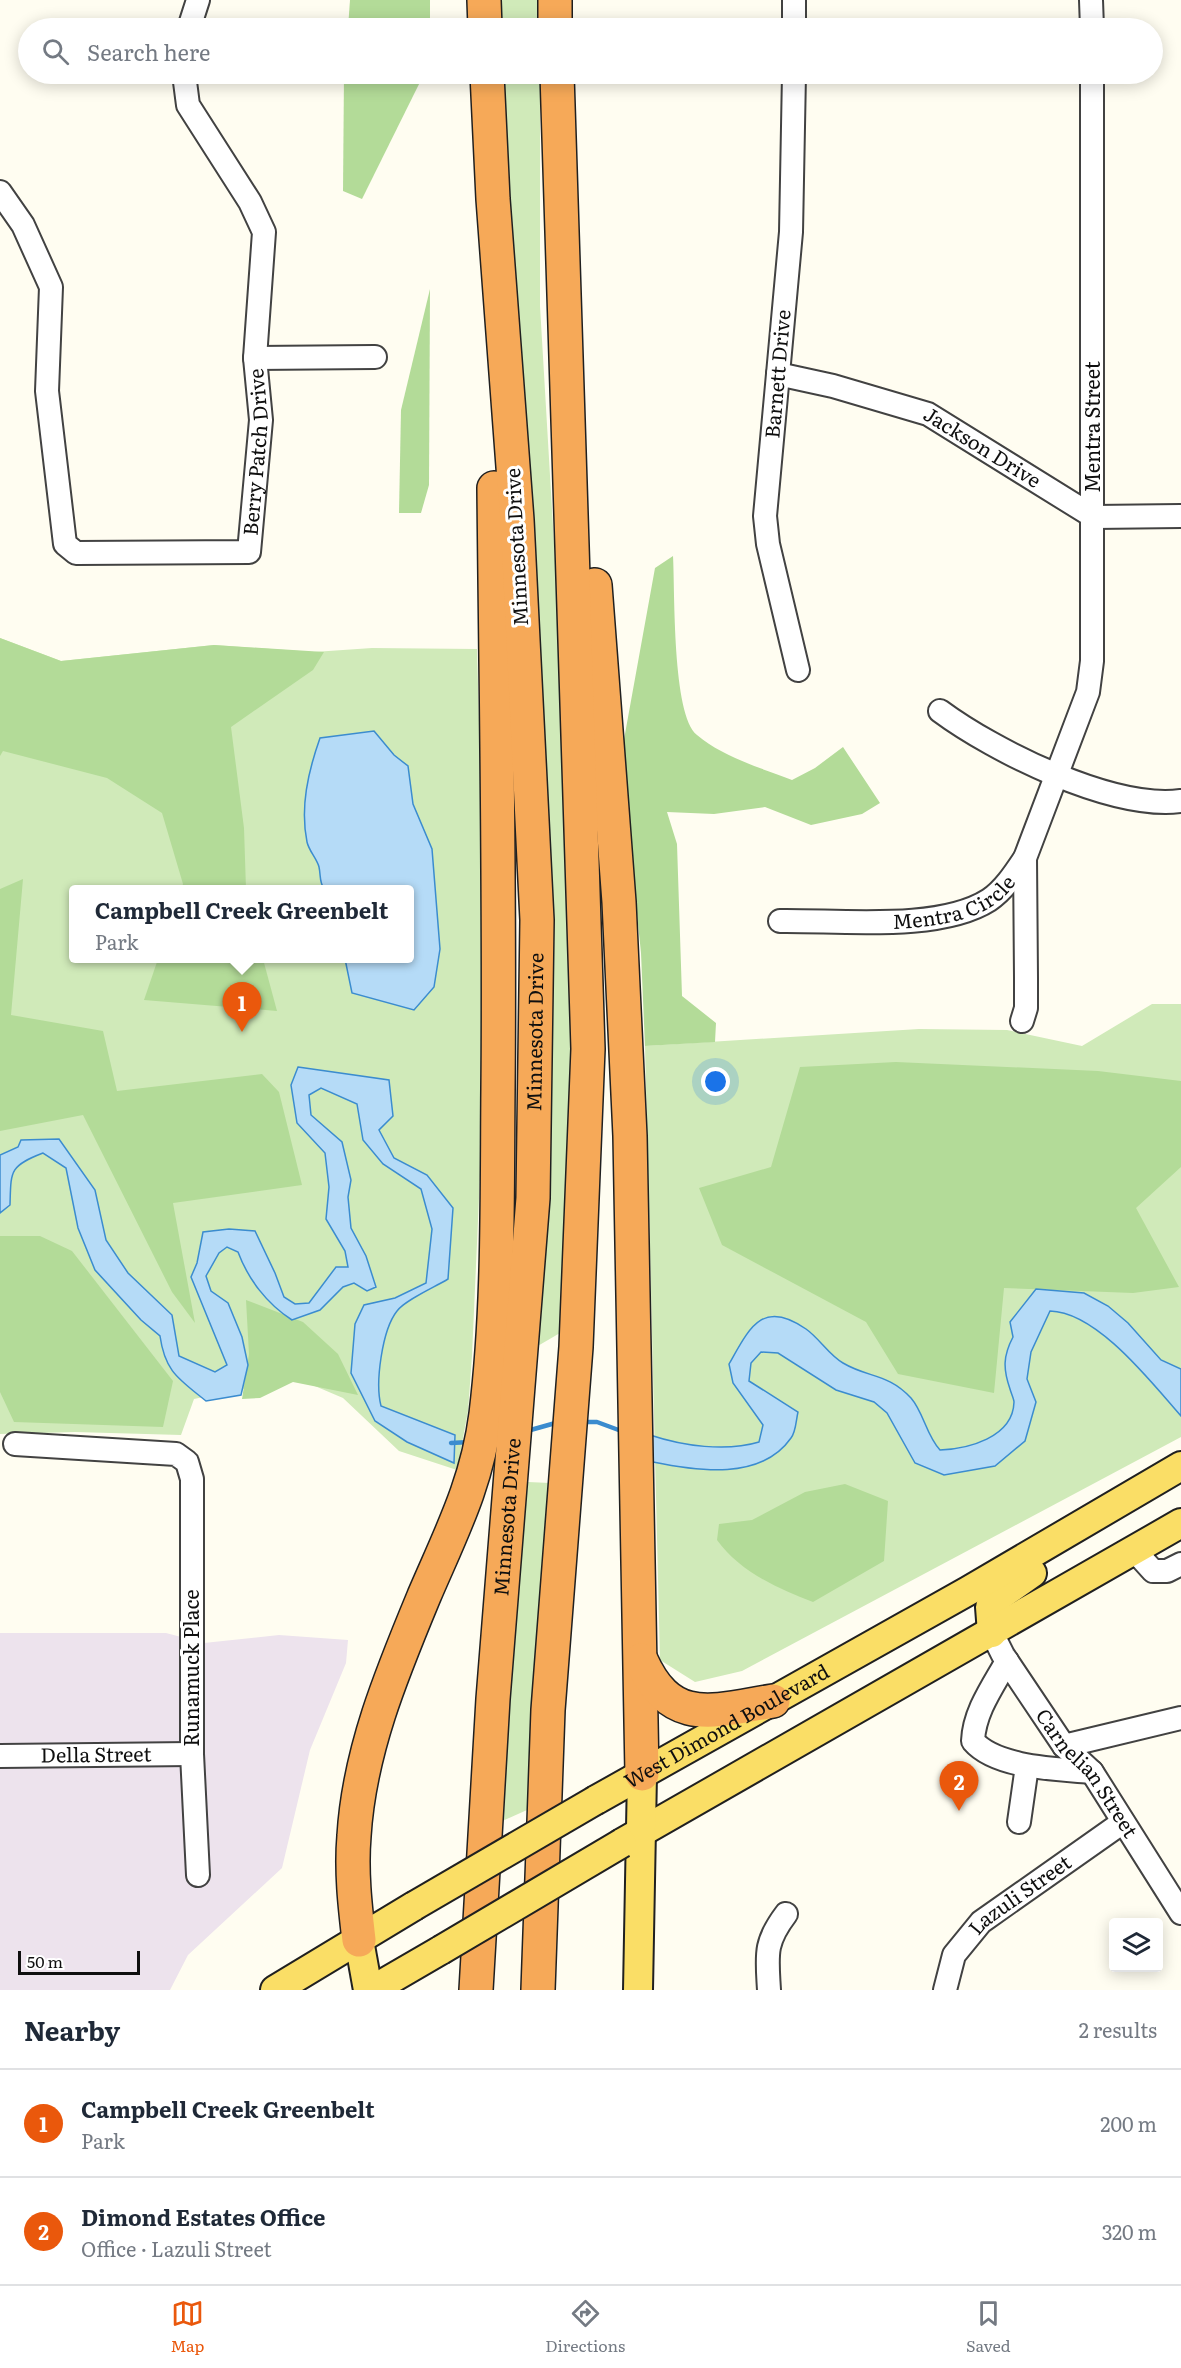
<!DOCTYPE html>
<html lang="en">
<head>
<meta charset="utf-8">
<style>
  :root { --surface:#fff; --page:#f2f2f3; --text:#1f2937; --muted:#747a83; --line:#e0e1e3; --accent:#ea580c }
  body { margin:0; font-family:Literata,serif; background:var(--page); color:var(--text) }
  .controls { position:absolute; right:18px; bottom:18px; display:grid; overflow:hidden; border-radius:6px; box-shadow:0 3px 15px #0003 }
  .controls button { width:54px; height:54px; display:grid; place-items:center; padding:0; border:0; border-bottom:2px solid var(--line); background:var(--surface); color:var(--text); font:30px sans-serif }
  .scale { position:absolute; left:18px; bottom:15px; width:122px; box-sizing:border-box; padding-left:6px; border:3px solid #0f0f0f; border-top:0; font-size:16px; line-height:21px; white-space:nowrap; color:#0f0f0f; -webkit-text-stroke:4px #fff; paint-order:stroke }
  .you { position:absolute; left:716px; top:1082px; width:21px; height:21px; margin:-15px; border:4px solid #fff; border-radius:50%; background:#1a73e8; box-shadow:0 0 0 9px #1a73e833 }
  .badge { display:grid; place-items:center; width:39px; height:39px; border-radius:50%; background:var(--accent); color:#fff; font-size:20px; font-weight:700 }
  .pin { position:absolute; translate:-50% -50px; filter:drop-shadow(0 2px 3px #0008) }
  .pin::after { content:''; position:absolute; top:32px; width:21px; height:18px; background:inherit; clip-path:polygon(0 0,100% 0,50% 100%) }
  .popup { position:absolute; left:69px; top:885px; width:345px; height:78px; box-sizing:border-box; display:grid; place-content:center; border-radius:6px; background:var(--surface); filter:drop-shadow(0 2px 4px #0005); font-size:20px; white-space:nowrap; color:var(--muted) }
  .popup b { font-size:22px; color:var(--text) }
  .popup::after { content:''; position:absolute; left:50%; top:100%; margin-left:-12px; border:12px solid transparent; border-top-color:var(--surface) }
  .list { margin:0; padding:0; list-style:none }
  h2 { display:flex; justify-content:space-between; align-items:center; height:78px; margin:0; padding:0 24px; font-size:26px }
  h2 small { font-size:20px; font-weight:400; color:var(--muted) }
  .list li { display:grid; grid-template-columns:39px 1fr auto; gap:18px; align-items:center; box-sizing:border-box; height:108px; padding:0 24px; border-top:2px solid var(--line) }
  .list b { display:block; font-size:22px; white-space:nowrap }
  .list p { margin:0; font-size:20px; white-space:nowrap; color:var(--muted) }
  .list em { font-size:20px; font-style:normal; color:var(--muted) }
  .icon { flex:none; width:33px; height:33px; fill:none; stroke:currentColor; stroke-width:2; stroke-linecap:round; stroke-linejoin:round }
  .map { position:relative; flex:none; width:1181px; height:1990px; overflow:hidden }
  .search { position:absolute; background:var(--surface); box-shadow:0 3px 15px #0003; left:18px; right:18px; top:18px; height:66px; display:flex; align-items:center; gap:15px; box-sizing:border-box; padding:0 21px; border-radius:33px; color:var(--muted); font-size:22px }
  .sheet { height:294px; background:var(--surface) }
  nav { display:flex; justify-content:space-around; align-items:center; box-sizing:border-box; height:84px; border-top:2px solid var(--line); background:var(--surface); font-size:16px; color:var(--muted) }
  nav a { display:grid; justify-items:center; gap:3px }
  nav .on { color:var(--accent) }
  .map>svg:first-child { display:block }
  .industrial { fill:#ede3ed }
  .green { fill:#d0eab9; fill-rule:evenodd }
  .forest { fill:#b3db98 }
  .water { fill:#b5dbf7; stroke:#3b8ccf; stroke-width:1.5 }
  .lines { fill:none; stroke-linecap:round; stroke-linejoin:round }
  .stream { stroke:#3b8ccf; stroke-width:4.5 }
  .minor-casing { stroke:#424242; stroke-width:26 }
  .major-casing { stroke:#202020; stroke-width:32 }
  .highway-casing { stroke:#202020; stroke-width:36 }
  .minor { stroke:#fff; stroke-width:22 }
  .major { stroke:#fade66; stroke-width:28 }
  .highway { stroke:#f6a958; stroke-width:33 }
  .major-bridge-casing { stroke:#202020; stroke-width:32; stroke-linecap:butt }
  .major-bridge { stroke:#fade66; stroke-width:28 }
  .labels { text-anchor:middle; stroke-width:6; stroke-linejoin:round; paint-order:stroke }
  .street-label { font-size:20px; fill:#0f0f0f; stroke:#fff }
</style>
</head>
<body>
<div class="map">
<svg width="1181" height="1990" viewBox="0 0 1181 1990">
  <rect width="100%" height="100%" fill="#fffdf1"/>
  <path class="industrial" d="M0,1633h166l38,10 75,-8 69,5 -2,23 -36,87 -28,118 -94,87 -18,35h-170z"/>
  <g class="green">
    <path d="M498,0h42v28h-40z"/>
    <path d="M503,74h37v232l20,339 15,454 -15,234 -24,14 -15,-946z"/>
    <path d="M0,638l61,23 153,-16 100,7 58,-4 105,1 8,284 -3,197 -10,226 -4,55 -11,59 -58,-19 -56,-53 -47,-20 -102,21 -13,36 -106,-3 -75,2v47zM74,890h336v68h-336z"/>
    <path d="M1152,1004h29v433l-439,234 -47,11 -35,-22 -15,-614 274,-17 88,1 75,16z"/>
    <path d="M528,1482l22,1 -23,327 -29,13z"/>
  </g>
  <g class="forest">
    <path d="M350,0h80v28h-82z"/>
    <path d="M344,74h80l-62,125 -19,-8z"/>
    <path d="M430,289l-1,196 -8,28h-22l2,-103z"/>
    <path d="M673,556c2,35 -1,159 24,179 26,22 64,33 95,45l23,-12 28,-21 37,56 -18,11 -51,11 -46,-18 -51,7 -47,-2 10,32 5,152 34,27 -1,19 -70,4 -4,-93 -20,-197 34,-188z"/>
    <path d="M0,638l61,23 153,-16 110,7 -11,18 -82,57 13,101 2,61h-65l2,-5 -21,-71 -55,-35 -104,-27 -3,5z"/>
    <path d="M23,879l-12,136 92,16 14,60 145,-17 17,18 23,93 -129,18 22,120 -23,-31 -89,-177 -83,16v-242z"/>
    <path d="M158,959h105l14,52 -133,-11z"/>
    <path d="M896,1062l202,9 83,10v86l-45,41 43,79 -46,6 -129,-5 -10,105 -96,-19 -32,-52 -144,-77 -23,-57 72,-21 29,-100z"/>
    <path d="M0,1236h40l32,15 101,130 -10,46 -149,-5 -14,-30z"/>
    <path d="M246,1300l57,22 35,32 20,41 -65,-13 -33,16 -18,1 7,-45z"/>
    <path d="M845,1484l43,17 -4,60 -71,41c-35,-13 -74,-31 -96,-62l2,-16 33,-4 53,-28z"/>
  </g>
  <g class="water">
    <path d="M374,731l20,24 14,11 5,38 19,45 8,100 -6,38 -20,23 -62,-17 -7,-34 65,-1v-68l-86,-1c-5,-8 -3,-13 -5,-22 -2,-8 -10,-16 -12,-25 -7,-35 1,-70 13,-104z"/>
    <path d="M298,1067l91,13 4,36 -14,14 15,28 33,17 26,33 -5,71c-13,8 -43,21 -51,32 -15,19 -22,72 -16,95l74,29 -1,28 -47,-21 -32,-21 -24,-48 4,-49 9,-19 31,-7 31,-15 6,-54 -11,-40 -38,-25 -20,-24 -6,-36 -36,-16 -12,7 2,20 31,27 9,38 -3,17 3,31 15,28 10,31 -9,4 -13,-8 -11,4 -23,23 -28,10c-25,-16 -44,-41 -54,-68l-11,-5 -8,6 -13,23 5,15 17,12 14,34 6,28 -7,30 -35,6c-27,-22 -41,-29 -46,-65l-19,-16 -46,-50 -17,-42 -12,-60 -23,-15c-34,13 -32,18 -33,52l-10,8v-58l18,-8 3,-7 38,-1 36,51 11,50 22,33 44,42 7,41 36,16 12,-7 -36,-88 6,-14 6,-31 26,-3 26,2 20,42 9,24 11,7 14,-1 27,-36h12l-3,-16 -19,-32 3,-32 -4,-34 -28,-30 -6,-38z"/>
    <path d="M1036,1289l48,4 24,13 20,17 33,37 20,9v47c-30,-34 -84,-104 -131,-105l-19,41 -4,27 9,23 -11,39 -30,25 -51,9 -29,-12 -28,-50 -13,-11 -38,-12 -58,-37 -17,-1 -10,11 -2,18 49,31c-2,8 -2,20 -7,26 -30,43 -94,33 -138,24l-3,-27c33,11 76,17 109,7l4,-17 -30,-42 -4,-19c20,-35 33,-66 77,-35 13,9 23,26 37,34 25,15 45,10 68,35 13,15 15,37 29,52 27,-1 73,-12 74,-48 0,-3 -3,-9 -4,-13 -7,-20 -7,-33 3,-52l-3,-15z"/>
  </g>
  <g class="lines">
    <g class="stream">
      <path d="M583,1422h14l27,10"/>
      <path d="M527,1431l32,-9"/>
      <path d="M451,1443l19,-1"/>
    </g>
    <defs>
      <g id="minor">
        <path d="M794,0v28"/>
        <path d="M1091,0l1,28"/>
        <path d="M189,28l9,-28"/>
        <path d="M794,74l-3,158 -26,284 3,28 30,126"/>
        <path id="s1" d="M0,192l23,33 28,62 -4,104 18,153 11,9 173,-1 12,-132 -6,-62 9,-126 -14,-30 -62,-97 -4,-31"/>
        <path d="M255,358l120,-1"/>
        <path id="s2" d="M778,374l55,12 95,28 166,103 87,-1"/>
        <path d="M940,711c54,40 172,99 241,90"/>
        <path id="s3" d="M780,921c59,-1 159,11 209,-21 15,-10 26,-27 36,-42l63,-166 4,-31v-587"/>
        <path d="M1022,1021l4,-13v-30l-1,-120"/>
        <path d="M15,1444l161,10 11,8 5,17v275l6,121"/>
        <path d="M1134,1550l19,21h14l14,-7"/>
        <path id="s4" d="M992,1633l11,22 61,91 28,26 89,141"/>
        <path d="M1007,1661c-14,25 -33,51 -34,80 23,27 85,28 119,31"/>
        <path d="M1064,1746l117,-28"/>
        <path id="s5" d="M0,1756l192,-2"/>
        <path d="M1019,1822l8,-56"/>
        <path d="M769,1990c-2,-35 -5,-47 17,-76"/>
        <path id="s6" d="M945,1990l9,-35 27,-33 142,-100"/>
      </g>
      <g id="major">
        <path d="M992,1633l-2,-26 8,-10 34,-24"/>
        <path id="s7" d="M596,1800l372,-209 213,-125"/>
        <path d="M622,1843l559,-320"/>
        <path d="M359,1940l9,50"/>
        <path d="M275,1990l139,-84"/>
        <path d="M372,1990l69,-40"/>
        <path d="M638,1990l4,-216"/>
      </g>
      <g id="highway">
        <path d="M484,0l1,28"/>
        <path d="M555,0v28"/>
        <path d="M595,585l24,317 11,234 12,638"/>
        <path d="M641,1660c30,67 71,51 132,41"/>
        <path d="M359,1940c-4,-34 -8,-69 -5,-104 5,-84 38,-163 70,-240 27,-63 53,-112 62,-182 13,-107 11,-217 12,-325 2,-200 -2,-401 -4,-601"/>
        <path id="s8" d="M476,1990l17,-291 40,-501 4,-278 -20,-400 -24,-321 -6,-125"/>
        <path d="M538,1990l10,-280 28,-363 12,-298 -31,-975"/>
      </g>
    </defs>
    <use href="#minor" class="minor-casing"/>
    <use href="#major" class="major-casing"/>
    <use href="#highway" class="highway-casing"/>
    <use href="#minor" class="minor"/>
    <use href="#major" class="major"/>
    <use href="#highway" class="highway"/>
    <defs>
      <g id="major-bridge">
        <path d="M414,1906l182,-106"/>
        <path d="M441,1950l181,-107"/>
      </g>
    </defs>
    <use href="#major-bridge" class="major-bridge-casing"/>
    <use href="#major-bridge" class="major-bridge"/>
  </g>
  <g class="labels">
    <g class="street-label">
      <text transform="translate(778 374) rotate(-85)" y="7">Barnett Drive</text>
      <text transform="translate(1093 427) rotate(-90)" y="7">Mentra Street</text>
      <text dy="7" stroke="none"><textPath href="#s2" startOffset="219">Jackson Drive</textPath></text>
      <text dy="7" stroke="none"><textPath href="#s1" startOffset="654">Berry Patch Drive</textPath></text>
      <text transform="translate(517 547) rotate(-93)" y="7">Minnesota Drive</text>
      <text dy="7" stroke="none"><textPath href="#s3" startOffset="178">Mentra Circle</textPath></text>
      <text dy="7" stroke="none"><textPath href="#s8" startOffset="960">Minnesota Drive</textPath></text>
      <text dy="7" stroke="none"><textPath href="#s8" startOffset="474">Minnesota Drive</textPath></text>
      <text transform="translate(192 1668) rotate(-90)" y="7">Runamuck Place</text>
      <text dy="7" stroke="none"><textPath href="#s7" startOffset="150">West Dimond Boulevard</textPath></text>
      <text dy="7" stroke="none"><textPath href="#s5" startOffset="96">Della Street</textPath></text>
      <text dy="7" stroke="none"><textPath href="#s4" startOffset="170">Carnelian Street</textPath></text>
      <text dy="7" stroke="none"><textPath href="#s6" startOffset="126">Lazuli Street</textPath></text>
    </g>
  </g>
</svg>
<div class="controls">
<button><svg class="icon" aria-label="layers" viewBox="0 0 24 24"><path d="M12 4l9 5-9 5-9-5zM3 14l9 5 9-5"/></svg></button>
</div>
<div class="scale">50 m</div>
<div class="you"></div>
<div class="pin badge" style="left:242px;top:1032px">1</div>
<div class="popup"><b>Campbell Creek Greenbelt</b>Park</div>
<div class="pin badge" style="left:959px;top:1811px">2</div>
<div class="search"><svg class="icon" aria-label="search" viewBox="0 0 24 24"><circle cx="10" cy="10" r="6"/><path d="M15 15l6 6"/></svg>Search here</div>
</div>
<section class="sheet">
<h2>Nearby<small>2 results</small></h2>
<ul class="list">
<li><span class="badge">1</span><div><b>Campbell Creek Greenbelt</b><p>Park</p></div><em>200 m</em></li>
<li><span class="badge">2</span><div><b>Dimond Estates Office</b><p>Office · Lazuli Street</p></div><em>320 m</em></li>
</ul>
</section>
<nav>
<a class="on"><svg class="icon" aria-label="map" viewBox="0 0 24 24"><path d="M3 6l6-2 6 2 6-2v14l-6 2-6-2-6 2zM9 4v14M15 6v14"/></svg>Map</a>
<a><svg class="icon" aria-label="directions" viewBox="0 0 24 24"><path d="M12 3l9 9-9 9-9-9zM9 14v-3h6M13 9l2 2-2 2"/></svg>Directions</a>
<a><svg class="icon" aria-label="saved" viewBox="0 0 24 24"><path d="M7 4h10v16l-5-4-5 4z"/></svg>Saved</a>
</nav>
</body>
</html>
